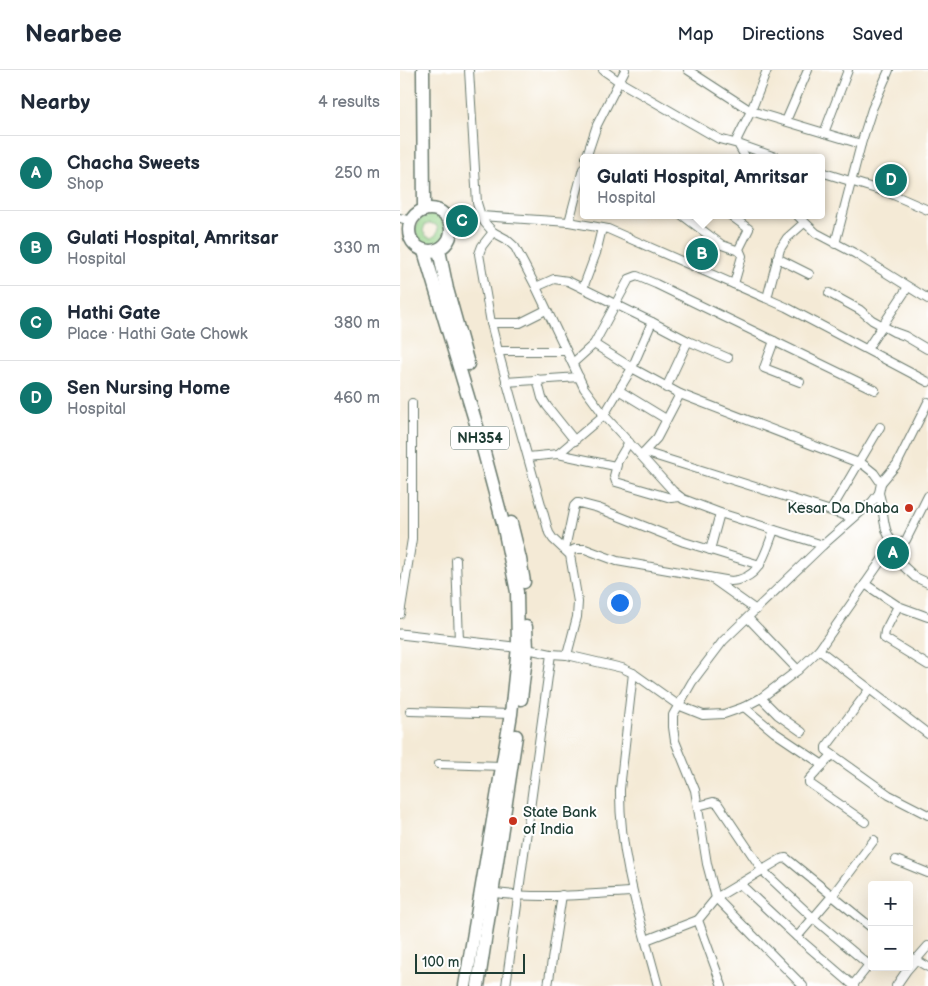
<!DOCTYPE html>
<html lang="en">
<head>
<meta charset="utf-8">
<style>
  :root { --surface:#fff; --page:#f2f2f3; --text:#1f2937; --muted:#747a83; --line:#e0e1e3; --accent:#0f766e }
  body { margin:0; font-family:"Balsamiq Sans",sans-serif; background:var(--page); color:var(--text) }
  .controls { position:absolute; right:15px; bottom:15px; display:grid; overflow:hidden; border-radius:5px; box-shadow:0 5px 20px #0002 }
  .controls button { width:45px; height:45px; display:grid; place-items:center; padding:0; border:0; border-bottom:1px solid var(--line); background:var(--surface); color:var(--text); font:25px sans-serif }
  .scale { position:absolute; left:15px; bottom:12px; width:110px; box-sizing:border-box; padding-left:5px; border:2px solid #1f3d34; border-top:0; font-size:14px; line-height:18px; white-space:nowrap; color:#1f3d34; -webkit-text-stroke:4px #fff; paint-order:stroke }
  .you { position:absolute; left:219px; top:532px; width:18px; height:18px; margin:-12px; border:4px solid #fff; border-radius:50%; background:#1a73e8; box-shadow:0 0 0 8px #1a73e833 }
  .badge { display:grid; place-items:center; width:32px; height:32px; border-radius:50%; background:var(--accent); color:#fff; font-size:16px; font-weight:700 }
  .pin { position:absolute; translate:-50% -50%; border:2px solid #fff; box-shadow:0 1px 5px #0006 }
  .popup { position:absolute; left:180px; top:84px; width:245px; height:65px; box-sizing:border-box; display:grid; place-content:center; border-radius:5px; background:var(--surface); filter:drop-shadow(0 1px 4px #0005); font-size:16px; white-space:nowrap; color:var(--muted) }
  .popup b { font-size:19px; color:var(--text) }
  .popup::after { content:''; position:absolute; left:50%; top:100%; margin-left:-10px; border:10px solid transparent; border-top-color:var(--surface) }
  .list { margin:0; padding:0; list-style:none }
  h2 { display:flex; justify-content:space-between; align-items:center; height:65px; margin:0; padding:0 20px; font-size:21px }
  h2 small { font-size:16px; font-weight:400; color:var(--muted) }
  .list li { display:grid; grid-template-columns:32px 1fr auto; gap:15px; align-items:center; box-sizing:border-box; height:75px; padding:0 20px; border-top:1px solid var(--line) }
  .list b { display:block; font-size:19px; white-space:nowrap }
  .list p { margin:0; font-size:16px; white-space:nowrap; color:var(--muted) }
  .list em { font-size:16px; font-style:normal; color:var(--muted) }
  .map { position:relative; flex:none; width:528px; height:916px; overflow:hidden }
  header { display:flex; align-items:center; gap:30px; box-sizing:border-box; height:70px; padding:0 25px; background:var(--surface); border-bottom:1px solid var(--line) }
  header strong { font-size:24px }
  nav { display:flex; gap:28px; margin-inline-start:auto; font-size:18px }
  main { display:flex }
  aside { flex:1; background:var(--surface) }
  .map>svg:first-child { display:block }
  .green { fill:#95d288; stroke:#5a885e; fill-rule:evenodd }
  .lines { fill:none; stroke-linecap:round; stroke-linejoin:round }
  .minor-casing { stroke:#6a7a6d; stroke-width:10 }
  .tertiary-casing { stroke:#6a7a6d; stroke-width:11 }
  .trunk-casing { stroke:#6a7a6d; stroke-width:15 }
  .minor { stroke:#fff; stroke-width:8 }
  .tertiary { stroke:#fff; stroke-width:9 }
  .trunk { stroke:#fff; stroke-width:12 }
  .poi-dot { fill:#c8321e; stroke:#fff; stroke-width:2 }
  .labels { text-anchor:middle; stroke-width:4; stroke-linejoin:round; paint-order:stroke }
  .shield { fill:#fff; stroke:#627771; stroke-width:1 }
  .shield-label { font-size:14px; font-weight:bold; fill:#1f3d34 }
  .poi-label { font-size:15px; fill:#1f3d34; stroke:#fff; text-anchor:end }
</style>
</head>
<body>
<header>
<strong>Nearbee</strong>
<nav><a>Map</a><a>Directions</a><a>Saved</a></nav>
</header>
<main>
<aside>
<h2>Nearby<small>4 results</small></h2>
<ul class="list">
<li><span class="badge">A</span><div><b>Chacha Sweets</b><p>Shop</p></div><em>250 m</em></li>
<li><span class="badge">B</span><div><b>Gulati Hospital, Amritsar</b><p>Hospital</p></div><em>330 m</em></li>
<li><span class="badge">C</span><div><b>Hathi Gate</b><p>Place · Hathi Gate Chowk</p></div><em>380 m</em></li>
<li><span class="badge">D</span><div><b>Sen Nursing Home</b><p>Hospital</p></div><em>460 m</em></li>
</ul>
</aside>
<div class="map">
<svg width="528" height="916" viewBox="0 0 528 916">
  <rect width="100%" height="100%" fill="#fff"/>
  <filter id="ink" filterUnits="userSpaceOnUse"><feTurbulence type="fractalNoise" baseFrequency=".02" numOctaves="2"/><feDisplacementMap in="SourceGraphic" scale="10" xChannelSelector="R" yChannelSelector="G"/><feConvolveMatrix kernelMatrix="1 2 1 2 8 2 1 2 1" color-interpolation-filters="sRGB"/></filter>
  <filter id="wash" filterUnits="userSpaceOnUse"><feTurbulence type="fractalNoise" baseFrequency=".0096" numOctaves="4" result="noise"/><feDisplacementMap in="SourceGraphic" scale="20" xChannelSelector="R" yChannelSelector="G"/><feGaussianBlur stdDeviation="1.12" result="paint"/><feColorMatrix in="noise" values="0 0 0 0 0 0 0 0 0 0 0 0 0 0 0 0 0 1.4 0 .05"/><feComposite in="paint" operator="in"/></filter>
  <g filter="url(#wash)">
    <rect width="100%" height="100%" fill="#f4ead6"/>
    <path class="green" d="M33,144c10,3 14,10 14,20l-7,10 -10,2 -11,-5 -4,-12 5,-11zM30,153l6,2 2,4 -2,6 -5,3 -5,-2 -3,-5 2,-6z"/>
  </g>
  <g filter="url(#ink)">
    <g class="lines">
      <defs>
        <g id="minor">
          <path d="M69,0l8,133 4,13 4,7 8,9 13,7 9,8 21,40 48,101 20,27 69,76 10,8 37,14 103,32"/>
          <path d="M203,0l17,12 99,57 19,5 8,14"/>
          <path d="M288,0l63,41 110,33"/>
          <path d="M367,0l-16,41 -14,28 1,5 40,14"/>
          <path d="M386,51l22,-51"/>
          <path d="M424,63l24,-63"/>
          <path d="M186,88l11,-33 28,-55"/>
          <path d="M421,102l68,21 39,17"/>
          <path d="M282,145l40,30 17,6"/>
          <path d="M330,145l19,14 -10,20 3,7 -8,28"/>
          <path d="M397,145l19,18 40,21 72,45"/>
          <path d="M0,148l11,3"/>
          <path d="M169,152l14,-53"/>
          <path d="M51,154l30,-8 88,6 39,7 178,78 142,75"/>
          <path d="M93,162l-11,14 -3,8 12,69 7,28 51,182 4,6 17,16 8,47 -1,15 -10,38"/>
          <path d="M435,174l26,-100 11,-35 17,-39"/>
          <path d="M377,188l32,16"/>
          <path d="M183,218l13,-35 6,-25"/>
          <path d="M429,223l31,17 12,10 22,12 11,4 22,13"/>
          <path d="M367,228l13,-49 7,-11 17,-15"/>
          <path d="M252,252l36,19 40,17"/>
          <path d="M91,253h29l26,-13"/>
          <path d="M374,271l-10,27 36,14"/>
          <path d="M194,274l38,24 48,26 184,71 10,8 7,10 -2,10 -7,9 -49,43 -100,96 -31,41 -19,33v12l2,14 20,49 12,74 9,34 -18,22 24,66"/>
          <path d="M467,279l41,-62"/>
          <path d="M98,281h68"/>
          <path d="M173,293l21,-19 35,-65 8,-3 19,8 219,106"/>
          <path d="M137,309l5,19 5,8 28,35"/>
          <path d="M106,312l73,-5"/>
          <path d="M266,318l22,-47"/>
          <path d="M220,321l46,28"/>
          <path d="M244,382l209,66"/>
          <path d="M158,384l57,12 14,-24"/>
          <path d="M242,384l15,-16 23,-44"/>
          <path d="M128,387l30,-3 46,-39 28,-47 20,-46 -84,-41 -14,-2 -18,8"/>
          <path d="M217,395l-3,11 2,6 55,16 9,-1"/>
          <path d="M481,413l16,-19 31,-62"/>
          <path d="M479,423c8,28 0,36 22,60l-1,10 15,14 13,6"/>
          <path d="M431,440l49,-83"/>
          <path d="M165,479l9,-43 3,-3h2l19,5 86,34 76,23"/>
          <path d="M310,480l10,-37"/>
          <path d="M169,482l6,-3h10l32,12 114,20c30,-2 34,-28 43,-51"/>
          <path d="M56,490l3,81"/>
          <path d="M311,508l45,32"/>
          <path d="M465,514l33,22 -13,25 -1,7 44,27"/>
          <path d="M498,536l30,11"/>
          <path d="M0,544l12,-75v-136"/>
          <path d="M348,548l50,52"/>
          <path d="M419,580l109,84"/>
          <path d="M151,584l16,1 55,13 11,5 45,32 25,10 21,-1 20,-7 17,-9 37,-28 21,-20 71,-102 16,-8 22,-44"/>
          <path d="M233,603l-13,116c-1,67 21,133 38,197"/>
          <path d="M469,620l-43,57v3l63,45 39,20"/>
          <path d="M361,628l17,17 24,17"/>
          <path d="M344,637l30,25 49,33"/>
          <path d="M10,641l101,3"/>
          <path d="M432,685l-23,25v3l56,39"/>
          <path d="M39,694l63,2"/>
          <path d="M298,736l15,-4 5,2 45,67 50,47 56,47"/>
          <path d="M496,790l32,13"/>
          <path d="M340,814l57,53 35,-41 42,-56"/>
          <path d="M90,822c46,8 95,2 142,0"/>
          <path d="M397,867l57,49"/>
          <path d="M246,870l52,-20"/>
          <path d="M509,886l19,11"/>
          <path d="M453,915l19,-24"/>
          <path d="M106,916l45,-332 -24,-5"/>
          <path d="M148,916l14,-91"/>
          <path d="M403,916l-87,-88 65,-39 5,-1 86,70"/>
          <path d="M496,916l11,-16 21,-24"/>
        </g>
        <path id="tertiary" d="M0,564l122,14"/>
        <g id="trunk">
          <path d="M23,0l1,140"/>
          <circle cx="30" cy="160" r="21"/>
          <path d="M39,180l8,39 21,75"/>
          <path d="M24,181l54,179 25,93 14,69 1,55 -7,67 -46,272"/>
          <path d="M111,453l9,36 4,23"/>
          <path d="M121,629l6,-50 -1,-22"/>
          <path d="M78,916l38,-250"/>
        </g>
      </defs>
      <use href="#minor" class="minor-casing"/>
      <use href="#tertiary" class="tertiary-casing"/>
      <use href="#trunk" class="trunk-casing"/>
      <use href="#minor" class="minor"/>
      <use href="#tertiary" class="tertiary"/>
      <use href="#trunk" class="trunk"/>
    </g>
  </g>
  <g class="poi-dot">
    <circle cx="509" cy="438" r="5"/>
    <circle cx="113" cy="751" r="5"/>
  </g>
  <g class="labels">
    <rect class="shield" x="51" y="356.5" width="58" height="23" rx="4"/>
    <g class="shield-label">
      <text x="80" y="373">NH354</text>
    </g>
    <g class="poi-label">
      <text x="499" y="443">Kesar Da Dhaba</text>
      <text x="123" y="747" text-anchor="start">State Bank<tspan x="123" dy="17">of India</tspan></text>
    </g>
  </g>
</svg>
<div class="controls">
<button>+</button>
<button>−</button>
</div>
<div class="scale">100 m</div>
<div class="you"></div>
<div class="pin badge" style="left:493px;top:483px">A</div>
<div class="pin badge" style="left:302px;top:184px">B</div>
<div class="popup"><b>Gulati Hospital, Amritsar</b>Hospital</div>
<div class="pin badge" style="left:62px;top:151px">C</div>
<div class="pin badge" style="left:491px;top:110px">D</div>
</div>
</main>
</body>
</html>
